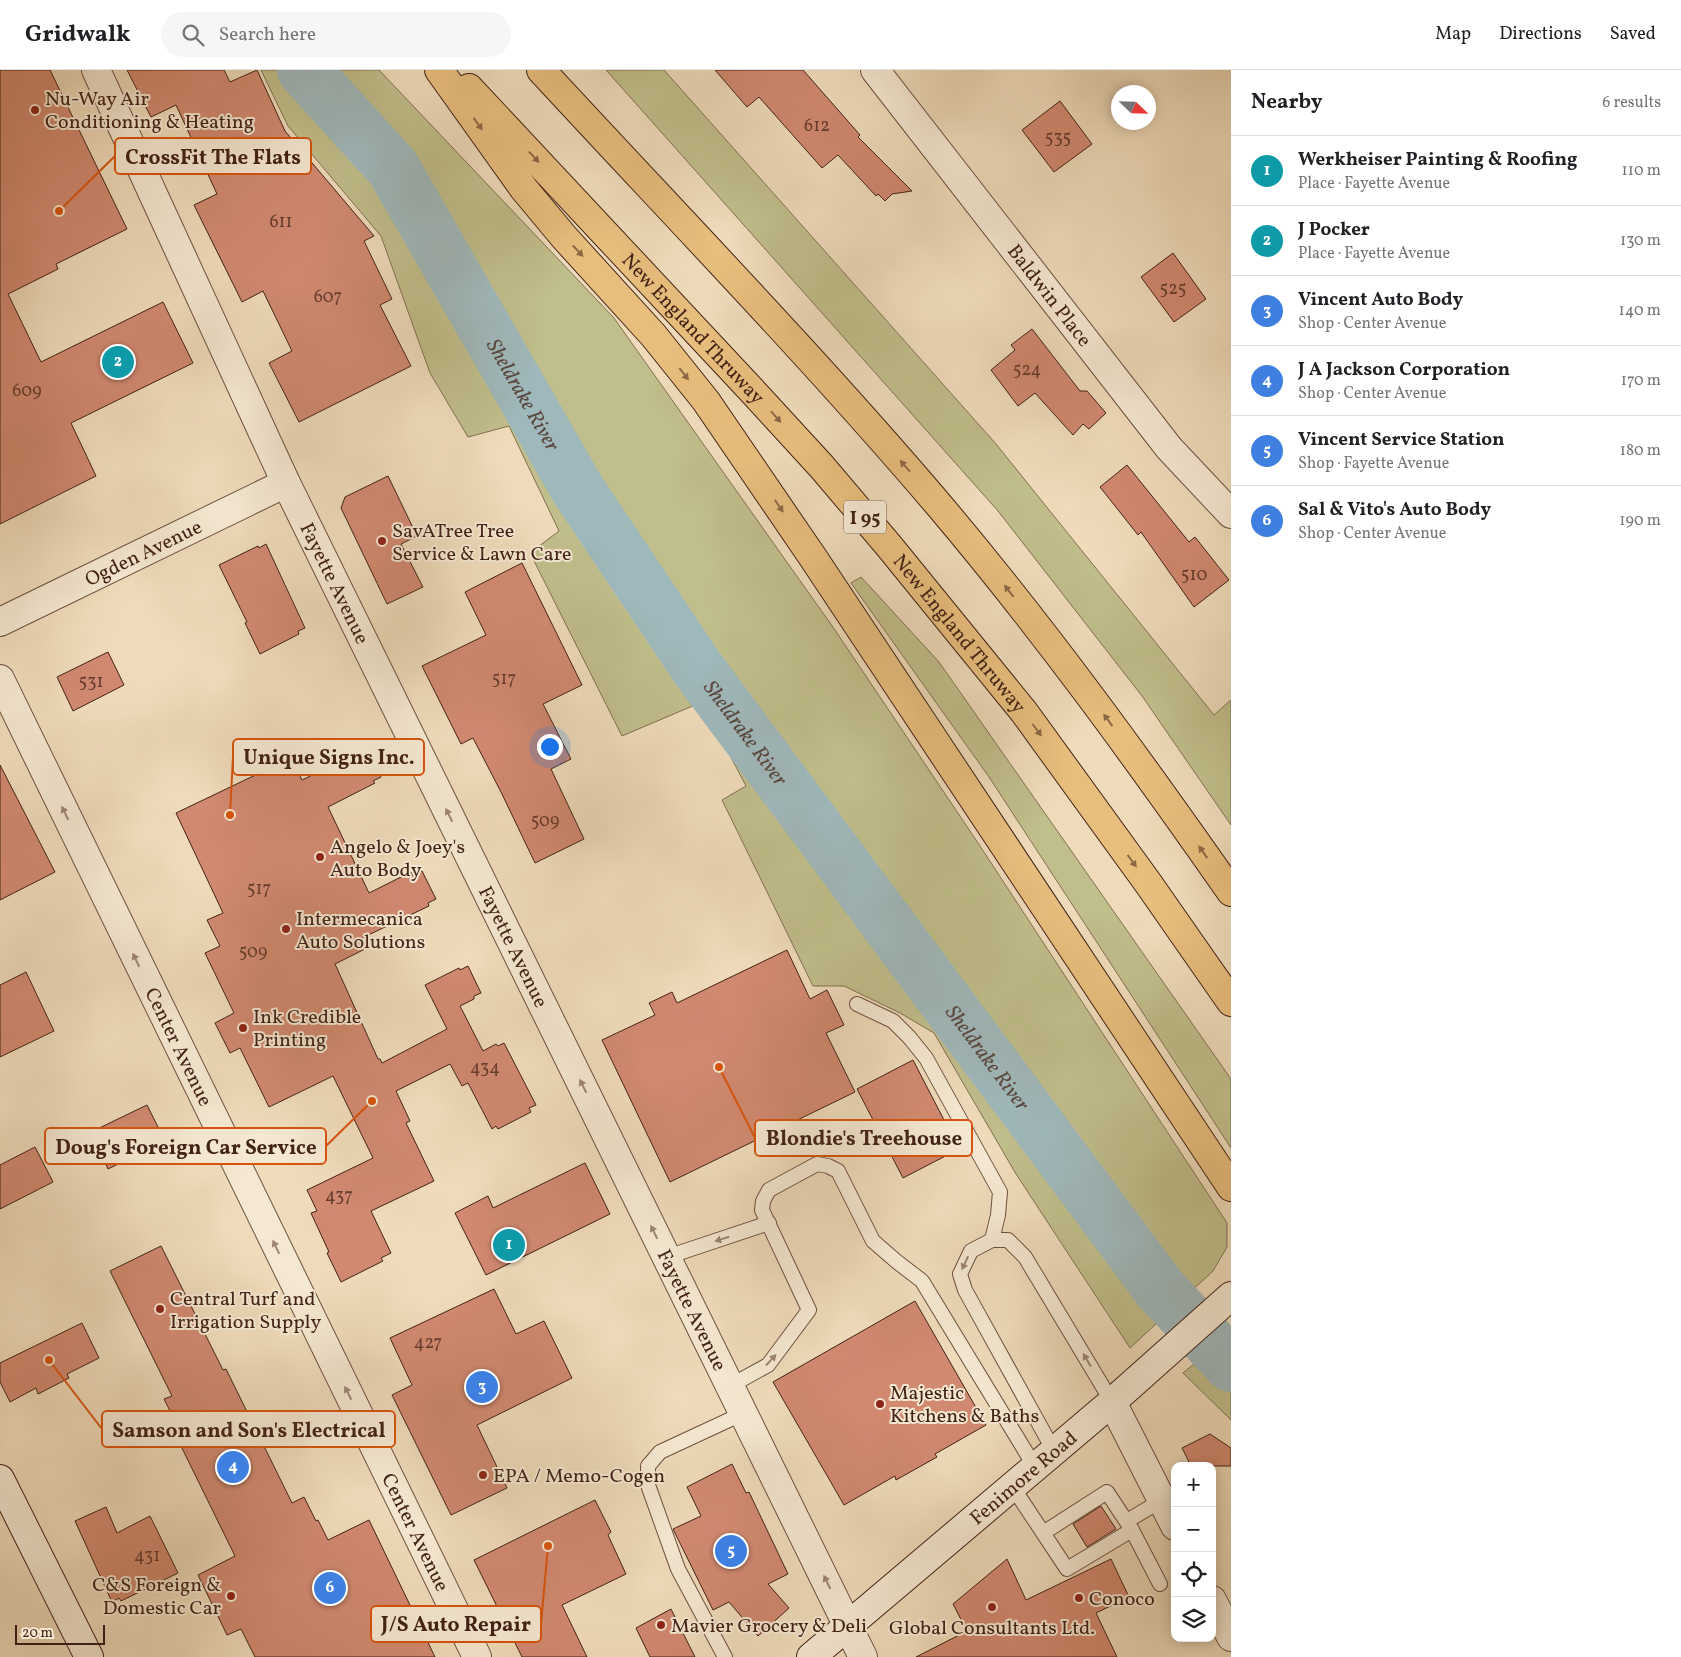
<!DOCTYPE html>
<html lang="en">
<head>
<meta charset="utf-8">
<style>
  :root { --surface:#fff; --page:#f6f6f6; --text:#202124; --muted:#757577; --line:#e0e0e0; --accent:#8f2418 }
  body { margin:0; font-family:Vollkorn,serif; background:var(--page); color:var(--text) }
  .controls { position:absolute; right:15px; bottom:15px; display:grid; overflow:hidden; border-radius:10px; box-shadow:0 2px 12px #0003 }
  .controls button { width:45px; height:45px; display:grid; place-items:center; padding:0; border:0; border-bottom:1px solid var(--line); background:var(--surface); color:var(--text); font:25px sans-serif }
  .compass { position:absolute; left:1111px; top:15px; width:45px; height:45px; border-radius:50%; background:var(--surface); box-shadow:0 2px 12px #0003; rotate:113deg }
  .scale { position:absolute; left:15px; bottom:12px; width:90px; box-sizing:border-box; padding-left:5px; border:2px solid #422217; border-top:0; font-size:14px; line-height:18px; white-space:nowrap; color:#422217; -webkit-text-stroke:4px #f5e8d2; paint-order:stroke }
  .you { position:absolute; left:549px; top:676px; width:18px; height:18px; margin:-12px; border:4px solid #fff; border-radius:50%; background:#1a73e8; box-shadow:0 0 0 8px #1a73e833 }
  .badge { display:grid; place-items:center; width:32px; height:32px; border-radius:50%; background:var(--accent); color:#fff; font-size:16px; font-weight:700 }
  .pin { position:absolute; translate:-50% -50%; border:2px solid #fff; box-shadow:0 1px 5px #0006 }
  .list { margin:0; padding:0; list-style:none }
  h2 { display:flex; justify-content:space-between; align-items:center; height:65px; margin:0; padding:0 20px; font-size:21px }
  h2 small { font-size:16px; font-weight:400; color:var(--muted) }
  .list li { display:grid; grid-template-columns:32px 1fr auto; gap:15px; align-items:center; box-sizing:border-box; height:70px; padding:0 20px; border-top:1px solid var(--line) }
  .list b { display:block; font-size:19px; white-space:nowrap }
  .list p { margin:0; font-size:16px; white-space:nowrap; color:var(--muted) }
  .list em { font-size:16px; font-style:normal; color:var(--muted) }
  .icon { flex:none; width:28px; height:28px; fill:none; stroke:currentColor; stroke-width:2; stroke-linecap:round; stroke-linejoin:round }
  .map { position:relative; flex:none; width:1231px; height:1587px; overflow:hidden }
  header { display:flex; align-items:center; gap:30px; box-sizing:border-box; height:70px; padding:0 25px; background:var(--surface); border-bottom:1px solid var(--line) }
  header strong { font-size:24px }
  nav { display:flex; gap:28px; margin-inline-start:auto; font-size:18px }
  .search { width:350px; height:45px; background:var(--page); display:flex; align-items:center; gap:12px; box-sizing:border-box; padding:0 18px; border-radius:28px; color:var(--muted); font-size:19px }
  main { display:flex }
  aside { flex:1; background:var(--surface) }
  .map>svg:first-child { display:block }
  .green { fill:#c0be8b; stroke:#817051 }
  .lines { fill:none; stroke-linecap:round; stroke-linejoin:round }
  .river { stroke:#9fb8bb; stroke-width:54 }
  .building { fill:#d18970; stroke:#422217 }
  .lane-casing { stroke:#6d5040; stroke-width:16 }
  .street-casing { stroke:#6d5040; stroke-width:30 }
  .secondary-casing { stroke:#422217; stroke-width:30 }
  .highway-casing { stroke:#422217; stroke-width:30 }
  .lane { stroke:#f5e8d2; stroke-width:14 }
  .street { stroke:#f5e8d2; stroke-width:28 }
  .secondary { stroke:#f5e8d2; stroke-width:28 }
  .highway { stroke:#e8be7d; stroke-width:28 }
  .oneway { fill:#8d6845 }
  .oneway2 { fill:#9c8574 }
  .poi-dot { fill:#8f2418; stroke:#f5e8d2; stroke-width:2 }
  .labels { text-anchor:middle; stroke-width:4; stroke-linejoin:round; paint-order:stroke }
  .number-label { font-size:18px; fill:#663c2d }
  .shield { fill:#f5e8d2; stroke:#785d4f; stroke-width:1 }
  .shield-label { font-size:19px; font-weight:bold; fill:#422217 }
  .poi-label { font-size:20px; fill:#422217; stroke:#f5e8d2; text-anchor:start }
  .street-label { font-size:20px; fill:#422217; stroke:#f5e8d2 }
  .water-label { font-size:21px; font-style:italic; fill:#594840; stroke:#f5e8d2 }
  .leader { fill:none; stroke:#d7540d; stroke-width:2 }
  .callout-dot { fill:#d7540d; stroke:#f5e8d2; stroke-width:2 }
  .callout { fill:#f5e8d2; stroke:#d7540d; stroke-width:2 }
  .callout-label { font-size:21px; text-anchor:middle; font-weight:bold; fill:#422217 }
</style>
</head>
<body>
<header>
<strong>Gridwalk</strong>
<div class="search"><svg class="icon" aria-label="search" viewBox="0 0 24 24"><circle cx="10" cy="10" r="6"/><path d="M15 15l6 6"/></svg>Search here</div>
<nav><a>Map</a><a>Directions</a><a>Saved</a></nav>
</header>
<main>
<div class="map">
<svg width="1231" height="1587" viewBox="0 0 1231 1587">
  <rect width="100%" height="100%" fill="#efdbba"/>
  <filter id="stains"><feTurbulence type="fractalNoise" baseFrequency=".004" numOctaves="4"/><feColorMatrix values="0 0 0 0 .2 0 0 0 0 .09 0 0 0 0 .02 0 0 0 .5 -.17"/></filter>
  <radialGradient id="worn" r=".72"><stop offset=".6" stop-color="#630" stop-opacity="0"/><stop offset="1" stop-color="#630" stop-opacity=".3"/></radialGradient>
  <g class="green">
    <path d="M261,0h118l235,248 221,312 141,210 251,383v24l-14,24 -83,77 -114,-174 -82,-141 -34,-20 -56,-27h-31l-91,-186 24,-14 -44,-84 -80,34 -92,-183 29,-22 -50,-105 -41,11 -38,-64 -49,-137 -93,-110z"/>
    <path d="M606,0h58l332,374 218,271 17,-15v125l-89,-129 -144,-185z"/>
    <path d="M861,507l78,85 292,417v69l-242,-371 -138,-194z"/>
    <path d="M1231,1263v87l-48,-47z"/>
  </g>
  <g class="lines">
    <path class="river" id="s1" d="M304,0l89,98 185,322 120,179 462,620 71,76"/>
  </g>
  <g class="building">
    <path d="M0,0h50l77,159 -71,35 2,5 -50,25 33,68 122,-60 30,61 -122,60 25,53 -96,48z"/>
    <path d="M127,0h97l6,12 27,-12 28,61 89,105 -10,5 28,58 -12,6 31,61 -112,56 -30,-59 23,-12 -29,-60 -21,11 -48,-97 23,-11 -41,-89 -25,12z"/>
    <path d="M715,0h88l57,65 -2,2 54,54 -20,3 -7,7 -7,-7 -2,2 -38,-41 -16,13 -63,-71 -12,10z"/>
    <path d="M1060,31l32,43 -38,28 -32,-42z"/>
    <path d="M1173,183l33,46 -32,23 -33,-45z"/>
    <path d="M1032,259l48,62h7l19,22 -17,16 -6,-5 -10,11 -38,-42 -17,13 -27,-36 24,-20 -4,-5z"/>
    <path d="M1127,395l62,77 6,-5 34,43 -35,27 -53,-75 -3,3 -38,-48z"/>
    <path d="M388,406l29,60 -16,8 22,43 -36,17 -46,-96 4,-11z"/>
    <path d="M266,474l39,84 -7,3 1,3 -39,20 -15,-31 2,-1 -28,-57 39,-19 1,2z"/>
    <path d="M522,493l60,122 -39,19 28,55 -20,10 33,70 -49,24 -34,-71 -28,-54 -12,6 -39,-78 64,-31 -21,-43z"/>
    <path d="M108,582l16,33 -51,26 -16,-34z"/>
    <path d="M368,680l13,27 -8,4 2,2 -47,24 41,86 42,-21 1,3 10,-4 14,28 -8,4 1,3 -67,32 5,10 -32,16 43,95h2l2,4 65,-34 -22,-44 34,-17 1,2 8,-4 13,27 -7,3v3l-14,7 23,45 13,-7 2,2 6,-3 32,62 -7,3 2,4 -33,17 -2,-3 -4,3 -24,-46 -6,3 -12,-22 -54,27 14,30 -4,2 28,58 -63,30 20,42 -10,5 2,3 -42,21 -14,-29 2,-1 -18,-39 6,-2 -10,-21 66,-32 -40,-82 -64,31 -29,-59 -10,5 -15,-30 19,-10 -29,-60 15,-7 -13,-26 16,-7 -47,-100 115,-55 11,22 57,-28 1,2z"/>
    <path d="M0,695l55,107 -55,28z"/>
    <path d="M787,880l23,49 17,-9 17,35 -18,8 29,59 -185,90 -68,-142 53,-25 -6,-12 23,-11 5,11z"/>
    <path d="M26,902l28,59 -54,26v-72z"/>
    <path d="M913,990l46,89 -56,29 -46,-89z"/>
    <path d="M147,1035l18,36 -57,28 -17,-37z"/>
    <path d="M35,1077l18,35 -53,27v-44z"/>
    <path d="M585,1093l25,51 -124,61 -31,-62 33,-17 5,12z"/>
    <path d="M161,1176l62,124 3,-1 66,134 12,-6 12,24 2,-1 10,20 41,-20 66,137h-180l-14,-28 -14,6 -29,-60 37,-19 -58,-118 5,-3 -18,-36 8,-3 -62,-125z"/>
    <path d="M494,1219l22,45 28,-13 28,57 -95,47 30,63 -56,27 -59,-120 20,-10 -22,-47z"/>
    <path d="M915,1231l71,124 -51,29 2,3 -41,23 -1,-4 -51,29 -71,-123z"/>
    <path d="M82,1253l17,35 -32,16 2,4 -31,16 -2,-6 -26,14 -10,-20v-19z"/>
    <path d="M1210,1364l21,14v18h-40l-9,-18z"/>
    <path d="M732,1394l14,29 3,-1 39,82 -20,10 21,24 -31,28 -29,-34 -16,8 -40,-81 28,-13 -14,-29z"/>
    <path d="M595,1430l16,32 -3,3 18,39 -64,31 25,52h-65l-48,-97z"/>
    <path d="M1101,1436l15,23 -29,18 -14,-23z"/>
    <path d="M106,1437l11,26 33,-17 28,57 -57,28 -2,-3 -7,4 -37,-81z"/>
    <path d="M1007,1489l19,41 85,-41 18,38 -33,16 21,44h-201l51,-26 -14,-27z"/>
    <path d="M671,1539l24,48h-45l-14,-29z"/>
  </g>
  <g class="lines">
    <defs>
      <g id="lane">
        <path d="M857,934l36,17 16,16 17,21 74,134 -2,23 -6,25"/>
        <path d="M667,1187l102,-34"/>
        <path d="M730,1316l38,-21 41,-55 -47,-100 1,-9 6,-11 48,-26 11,2 10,5 35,70 23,20 26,20 113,186"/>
        <path d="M1054,1381l-89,-161 -5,-16 11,-23 21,-11h16l17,17 87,145"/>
        <path d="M1012,1416l55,83 65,-39 -25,-38 -64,41"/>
        <path d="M1127,1451l35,-21"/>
        <path d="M1132,1460l28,54"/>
        <path d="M725,1587l-47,-88 -30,-84v-19l12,-14 84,-39"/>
      </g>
      <g id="street">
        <path id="s2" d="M96,0l190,413 577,1174"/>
        <path id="s3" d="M875,0l294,378 62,66"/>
        <path id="s4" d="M0,552l286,-139"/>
        <path id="s5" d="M0,609l477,978"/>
        <path d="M1112,1332l63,124"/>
        <path d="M1212,1530l19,37"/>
      </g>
      <g id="secondary">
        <path d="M0,1409l89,178"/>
        <path id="s6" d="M811,1587l301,-255 119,-106"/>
      </g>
      <g id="highway">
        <path d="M439,0l85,119 40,48 90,99 52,65 108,158 417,628"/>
        <path d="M541,0c133,144 270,285 397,434 105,124 200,255 293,388"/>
        <path id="s7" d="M469,18l287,307 66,72 67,79 135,166 124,171 83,119"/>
      </g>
    </defs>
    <use href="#lane" class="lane-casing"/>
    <use href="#street" class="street-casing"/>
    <use href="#secondary" class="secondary-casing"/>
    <use href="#highway" class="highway-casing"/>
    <use href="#lane" class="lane"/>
    <use href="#street" class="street"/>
    <use href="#secondary" class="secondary"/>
    <use href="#highway" class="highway"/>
  </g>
  <defs><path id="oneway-solid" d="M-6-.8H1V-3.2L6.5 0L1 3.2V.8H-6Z" transform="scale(1.25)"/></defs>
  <g class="oneway">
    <use href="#oneway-solid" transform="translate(478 54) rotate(54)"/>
    <use href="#oneway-solid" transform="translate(534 87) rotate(47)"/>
    <use href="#oneway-solid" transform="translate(578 181) rotate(47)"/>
    <use href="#oneway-solid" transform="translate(684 304) rotate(52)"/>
    <use href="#oneway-solid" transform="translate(776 347) rotate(48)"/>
    <use href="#oneway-solid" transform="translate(905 396) rotate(-131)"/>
    <use href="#oneway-solid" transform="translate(779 436) rotate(56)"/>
    <use href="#oneway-solid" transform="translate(1009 521) rotate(-128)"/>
    <use href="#oneway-solid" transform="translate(1108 650) rotate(-126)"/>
    <use href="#oneway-solid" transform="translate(1037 660) rotate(53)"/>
    <use href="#oneway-solid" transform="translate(1203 782) rotate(-125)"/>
    <use href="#oneway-solid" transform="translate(1132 791) rotate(54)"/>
  </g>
  <g class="oneway2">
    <use href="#oneway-solid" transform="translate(65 743) rotate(-116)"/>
    <use href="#oneway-solid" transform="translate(449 745) rotate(-116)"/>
    <use href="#oneway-solid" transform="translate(136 890) rotate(-116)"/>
    <use href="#oneway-solid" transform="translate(583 1016) rotate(-116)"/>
    <use href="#oneway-solid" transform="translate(654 1162) rotate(-116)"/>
    <use href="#oneway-solid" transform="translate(722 1169) rotate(162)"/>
    <use href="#oneway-solid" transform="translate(276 1177) rotate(-116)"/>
    <use href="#oneway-solid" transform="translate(965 1193) rotate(115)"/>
    <use href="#oneway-solid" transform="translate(771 1290) rotate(-47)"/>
    <use href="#oneway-solid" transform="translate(1087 1290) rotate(-121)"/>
    <use href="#oneway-solid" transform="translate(348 1323) rotate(-116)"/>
    <use href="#oneway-solid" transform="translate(827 1512) rotate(-116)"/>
  </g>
  <g class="poi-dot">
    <circle cx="35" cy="40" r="5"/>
    <circle cx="382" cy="471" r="5"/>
    <circle cx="320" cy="787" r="5"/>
    <circle cx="286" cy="859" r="5"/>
    <circle cx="243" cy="958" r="5"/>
    <circle cx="160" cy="1239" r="5"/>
    <circle cx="880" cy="1334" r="5"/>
    <circle cx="483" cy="1405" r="5"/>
    <circle cx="231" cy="1526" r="5"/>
    <circle cx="1079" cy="1528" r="5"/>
    <circle cx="992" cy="1537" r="5"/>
    <circle cx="661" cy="1555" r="5"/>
  </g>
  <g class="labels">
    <g class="number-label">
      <text x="817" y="61">612</text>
      <text x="1058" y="73">535</text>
      <text x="281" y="157">611</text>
      <text x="1173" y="224">525</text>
      <text x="328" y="232">607</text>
      <text x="1027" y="305">524</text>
      <text x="27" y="326">609</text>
      <text x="1194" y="510">510</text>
      <text x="504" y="614">517</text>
      <text x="91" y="617">531</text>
      <text x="545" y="756">509</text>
      <text x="259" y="824">517</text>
      <text x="253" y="887">509</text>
      <text x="485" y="1003">434</text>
      <text x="339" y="1131">437</text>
      <text x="428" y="1278">427</text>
      <text x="147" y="1491">431</text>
    </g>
    <rect class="shield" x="844" y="430.5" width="42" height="33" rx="4"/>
    <g class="shield-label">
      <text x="865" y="454">I 95</text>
    </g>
    <g class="poi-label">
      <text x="45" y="35">Nu-Way Air<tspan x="45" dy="23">Conditioning &amp; Heating</tspan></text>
      <text x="392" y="467">SavATree Tree<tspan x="392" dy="23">Service &amp; Lawn Care</tspan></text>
      <text x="330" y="783">Angelo &amp; Joey's<tspan x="330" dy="23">Auto Body</tspan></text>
      <text x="296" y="855">Intermecanica<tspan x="296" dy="23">Auto Solutions</tspan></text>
      <text x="253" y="953">Ink Credible<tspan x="253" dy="23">Printing</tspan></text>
      <text x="170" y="1235">Central Turf and<tspan x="170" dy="23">Irrigation Supply</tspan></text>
      <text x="890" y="1329">Majestic<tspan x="890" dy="23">Kitchens &amp; Baths</tspan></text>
      <text x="493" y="1412">EPA / Memo-Cogen</text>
      <text x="221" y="1521" text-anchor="end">C&amp;S Foreign &amp;<tspan x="221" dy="23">Domestic Car</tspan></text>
      <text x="1089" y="1535">Conoco</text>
      <text x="671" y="1562">Mavier Grocery &amp; Deli</text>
      <text x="992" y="1564" text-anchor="middle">Global Consultants Ltd.</text>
    </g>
    <g class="street-label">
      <text dy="7" stroke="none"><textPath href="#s3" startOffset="285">Baldwin Place</textPath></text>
      <text dy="7" stroke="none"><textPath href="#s7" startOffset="329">New England Thruway</textPath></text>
      <text dy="7" stroke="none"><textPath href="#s4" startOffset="159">Ogden Avenue</textPath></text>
      <text dy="7" stroke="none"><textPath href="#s2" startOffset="566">Fayette Avenue</textPath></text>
      <text dy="7" stroke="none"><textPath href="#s7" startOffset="734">New England Thruway</textPath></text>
      <text dy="7" stroke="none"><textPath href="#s2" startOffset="971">Fayette Avenue</textPath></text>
      <text dy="7" stroke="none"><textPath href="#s5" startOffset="409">Center Avenue</textPath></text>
      <text dy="7" stroke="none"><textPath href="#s2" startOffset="1376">Fayette Avenue</textPath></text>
      <text dy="7" stroke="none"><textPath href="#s6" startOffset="278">Fenimore Road</textPath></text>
      <text dy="7" stroke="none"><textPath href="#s5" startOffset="949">Center Avenue</textPath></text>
    </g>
    <g class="water-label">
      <text dy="7" stroke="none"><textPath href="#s1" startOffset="394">Sheldrake River</textPath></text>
      <text dy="7" stroke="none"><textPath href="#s1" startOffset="799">Sheldrake River</textPath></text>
      <text dy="7" stroke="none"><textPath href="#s1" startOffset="1204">Sheldrake River</textPath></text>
    </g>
  </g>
  <path class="leader" d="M59 141L115 86M230 745L233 687M719 997L755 1068M372 1031L326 1076M49 1290L102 1359M548 1476L541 1554"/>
  <g class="callout-dot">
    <circle cx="59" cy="141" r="5"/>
    <circle cx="230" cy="745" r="5"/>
    <circle cx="719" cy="997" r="5"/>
    <circle cx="372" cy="1031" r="5"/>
    <circle cx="49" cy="1290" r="5"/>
    <circle cx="548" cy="1476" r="5"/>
  </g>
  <g class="callout">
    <rect x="115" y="68" width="196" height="36" rx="5"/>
    <rect x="233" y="669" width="191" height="36" rx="5"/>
    <rect x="755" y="1050" width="217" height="36" rx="5"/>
    <rect x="45" y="1058" width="281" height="36" rx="5"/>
    <rect x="102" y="1341" width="293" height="36" rx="5"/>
    <rect x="371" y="1536" width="170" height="36" rx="5"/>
  </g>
  <g class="callout-label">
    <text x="213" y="94">CrossFit The Flats</text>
    <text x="329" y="694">Unique Signs Inc.</text>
    <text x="864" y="1075">Blondie's Treehouse</text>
    <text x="186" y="1084">Doug's Foreign Car Service</text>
    <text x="249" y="1367">Samson and Son's Electrical</text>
    <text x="456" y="1561">J/S Auto Repair</text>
  </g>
  <rect width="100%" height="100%" filter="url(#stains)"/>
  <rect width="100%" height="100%" fill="url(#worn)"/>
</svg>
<div class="controls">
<button>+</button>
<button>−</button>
<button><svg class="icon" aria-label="locate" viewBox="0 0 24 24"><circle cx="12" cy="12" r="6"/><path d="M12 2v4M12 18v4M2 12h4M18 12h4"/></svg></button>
<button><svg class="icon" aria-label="layers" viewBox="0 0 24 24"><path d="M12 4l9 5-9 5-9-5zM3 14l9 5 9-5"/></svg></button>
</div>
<svg class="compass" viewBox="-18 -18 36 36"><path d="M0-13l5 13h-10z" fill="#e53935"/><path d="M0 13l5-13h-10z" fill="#757577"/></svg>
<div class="scale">20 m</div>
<div class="you"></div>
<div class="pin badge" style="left:509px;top:1175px;background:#0f9aa8">1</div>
<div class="pin badge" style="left:118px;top:292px;background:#0f9aa8">2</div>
<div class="pin badge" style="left:482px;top:1317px;background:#3f7fe0">3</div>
<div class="pin badge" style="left:233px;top:1397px;background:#3f7fe0">4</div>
<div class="pin badge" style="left:731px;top:1481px;background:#3f7fe0">5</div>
<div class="pin badge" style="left:330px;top:1518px;background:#3f7fe0">6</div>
</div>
<aside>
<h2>Nearby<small>6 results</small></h2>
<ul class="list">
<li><span class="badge" style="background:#0f9aa8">1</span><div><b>Werkheiser Painting &amp; Roofing</b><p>Place · Fayette Avenue</p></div><em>110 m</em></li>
<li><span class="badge" style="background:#0f9aa8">2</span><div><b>J Pocker</b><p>Place · Fayette Avenue</p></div><em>130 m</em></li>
<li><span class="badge" style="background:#3f7fe0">3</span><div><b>Vincent Auto Body</b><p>Shop · Center Avenue</p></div><em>140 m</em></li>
<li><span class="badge" style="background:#3f7fe0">4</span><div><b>J A Jackson Corporation</b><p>Shop · Center Avenue</p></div><em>170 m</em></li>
<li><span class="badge" style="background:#3f7fe0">5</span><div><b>Vincent Service Station</b><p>Shop · Fayette Avenue</p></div><em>180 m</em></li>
<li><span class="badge" style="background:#3f7fe0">6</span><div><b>Sal &amp; Vito's Auto Body</b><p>Shop · Center Avenue</p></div><em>190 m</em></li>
</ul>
</aside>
</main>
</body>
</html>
